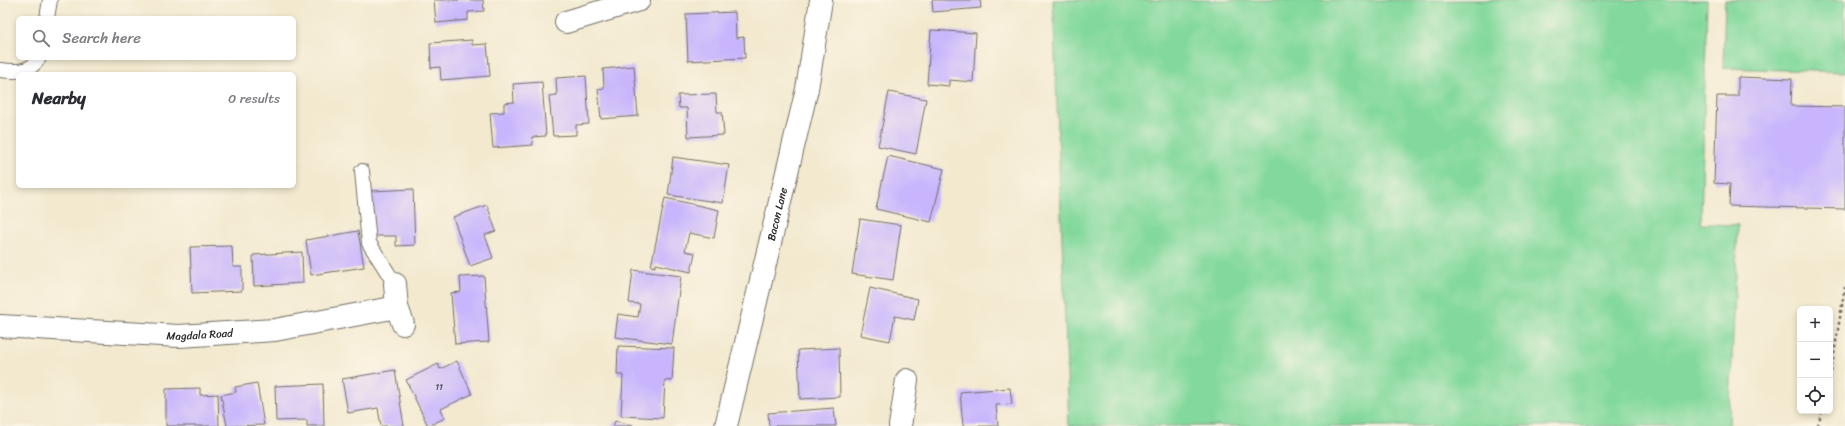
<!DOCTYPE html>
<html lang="en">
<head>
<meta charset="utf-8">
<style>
  :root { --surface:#fff; --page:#f7f7f7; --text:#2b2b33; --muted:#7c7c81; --line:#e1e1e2 }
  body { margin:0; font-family:Sriracha,sans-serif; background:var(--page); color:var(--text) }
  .controls { position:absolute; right:12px; bottom:12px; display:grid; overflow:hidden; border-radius:6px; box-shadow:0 2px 6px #0003 }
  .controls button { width:36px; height:36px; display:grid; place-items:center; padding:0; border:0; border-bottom:1px solid var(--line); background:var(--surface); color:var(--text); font:20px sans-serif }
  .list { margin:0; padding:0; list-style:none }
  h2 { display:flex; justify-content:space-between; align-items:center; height:52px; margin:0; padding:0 16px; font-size:17px }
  h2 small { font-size:13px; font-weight:400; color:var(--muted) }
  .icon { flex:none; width:22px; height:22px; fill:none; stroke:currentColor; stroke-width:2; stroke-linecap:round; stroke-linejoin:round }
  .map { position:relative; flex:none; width:1845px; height:426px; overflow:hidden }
  .search { position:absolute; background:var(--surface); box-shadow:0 2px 6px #0003; left:16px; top:16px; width:280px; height:44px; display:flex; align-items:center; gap:10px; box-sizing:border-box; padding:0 14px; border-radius:6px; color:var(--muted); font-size:15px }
  .panel { position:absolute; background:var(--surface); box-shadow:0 2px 6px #0003; left:16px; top:72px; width:280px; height:116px; border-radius:6px }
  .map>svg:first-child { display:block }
  .green { fill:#83d99d; stroke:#578264 }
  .building { fill:#c8b5fd }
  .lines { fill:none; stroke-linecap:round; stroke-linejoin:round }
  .lane-casing { stroke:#716e64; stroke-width:16 }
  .street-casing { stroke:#716e64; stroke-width:24 }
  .path { stroke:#716e64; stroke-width:2.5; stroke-dasharray:3 3; stroke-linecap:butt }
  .lane { stroke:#fff; stroke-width:14 }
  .street { stroke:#fff; stroke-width:22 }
  .labels { text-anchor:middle; stroke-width:3; stroke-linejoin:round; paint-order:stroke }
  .number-label { font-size:9px; fill:#524e60 }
  .street-label { font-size:11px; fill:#2b2b2b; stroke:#fcf5e5 }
</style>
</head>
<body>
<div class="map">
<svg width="1845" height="426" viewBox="0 0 1845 426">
  <rect width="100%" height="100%" fill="#fcf5e5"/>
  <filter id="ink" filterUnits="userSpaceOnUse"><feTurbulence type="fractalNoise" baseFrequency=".025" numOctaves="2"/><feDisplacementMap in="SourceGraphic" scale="8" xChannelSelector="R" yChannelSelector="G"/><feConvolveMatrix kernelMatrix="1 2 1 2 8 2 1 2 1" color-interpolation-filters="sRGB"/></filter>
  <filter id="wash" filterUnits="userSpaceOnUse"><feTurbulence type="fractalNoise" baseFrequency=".012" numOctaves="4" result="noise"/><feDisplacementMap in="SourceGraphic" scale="16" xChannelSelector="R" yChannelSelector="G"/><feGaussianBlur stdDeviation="0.9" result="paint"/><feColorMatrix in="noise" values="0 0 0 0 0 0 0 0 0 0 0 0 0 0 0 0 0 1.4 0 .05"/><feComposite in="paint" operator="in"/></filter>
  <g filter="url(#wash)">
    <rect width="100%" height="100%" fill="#f2e9cf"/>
    <g class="green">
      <path d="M1053,0h654l-6,224 37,1 -9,201h-660z"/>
      <path d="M1725,0h120v72l-122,-4z"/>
    </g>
    <g id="blocks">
      <g class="building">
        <path d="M434,0h49l1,11 -16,1v8l-32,3z"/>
        <path d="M932,0h48l1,8 -48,4z"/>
        <path d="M735,12l1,26 8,-1 1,21 -57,3 -2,-47z"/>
        <path d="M931,30l45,3 -3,49 -24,-2v6l-22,-2z"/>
        <path d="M472,40v5l15,-1 3,32 -49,4 -1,-13 -9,1 -1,-25z"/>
        <path d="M634,66l4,50 -37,3 -3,-30 6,-1 -1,-19z"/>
        <path d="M586,76l3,48 -13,1v10l-23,1 -4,-40 8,-1 -1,-17z"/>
        <path d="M1738,77l54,2 -1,27 54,1v102l-116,-3 1,-22 -16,-1 3,-87h21z"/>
        <path d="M542,82l4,54 -14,1 1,8 -40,3 -3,-35 14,-1v-9l10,-1 -1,-18z"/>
        <path d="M889,92l37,7 -10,55 -38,-8z"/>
        <path d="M716,94l1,18h5l2,23 -36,2 -1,-29h-8l-1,-13z"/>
        <path d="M888,156l56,13 -13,53 -55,-13z"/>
        <path d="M673,157l56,8 -6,38 -55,-8z"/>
        <path d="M413,189l2,56 -19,1v-10h-23l-2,-45z"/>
        <path d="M665,198l54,12 -5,28 -25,-5 -4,18 10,2 -4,19 -35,-8 -1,3 -4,-1z"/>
        <path d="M487,205l9,26 -11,4 8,23 -23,8 -17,-49z"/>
        <path d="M860,219l41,6 -8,55 -41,-6z"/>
        <path d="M358,231l6,36 -53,8 -5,-35z"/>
        <path d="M232,246l1,21h9v24l-50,2 -2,-46z"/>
        <path d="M302,252l1,31 -49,3 -1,-31z"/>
        <path d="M633,270l48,6 -9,68 -57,-7 3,-23 20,3 2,-13 -11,-1z"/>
        <path d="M484,276l5,66 -34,2 -4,-51 10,-1 -1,-15z"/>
        <path d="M870,288l48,11 -4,21 -19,-4 -5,25 -30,-6z"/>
        <path d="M618,346l56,2 -2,33 -7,-1 -2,38 -42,-2 2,-41h-6z"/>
        <path d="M839,348l1,49 -40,2 -2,-49z"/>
        <path d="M457,361l15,33 -31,15 4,9 -17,8 -22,-46 32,-16 2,5z"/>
        <path d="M395,370l9,56h-23l-3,-18 -30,5 -6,-34z"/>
        <path d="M257,383l7,42 -37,1 -6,-31 15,-3 -1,-5z"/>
        <path d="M323,384l1,42h-17v-6l-31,1 -1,-35z"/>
        <path d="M200,388v7l18,-1 1,32h-53v-37z"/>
        <path d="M1010,388l2,16 -16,1 2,21h-35l-3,-34z"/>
        <path d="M834,408l2,18h-67l-1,-13z"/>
        <path d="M615,421l18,4v1h-20z"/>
      </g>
    </g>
  </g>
  <g filter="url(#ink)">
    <use href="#blocks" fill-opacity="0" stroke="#716e64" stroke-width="1"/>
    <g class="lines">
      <defs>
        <g id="lane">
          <path d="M47,18l3,-18"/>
          <path d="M0,70c16,2 30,3 39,-12"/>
          <path d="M362,171l7,72 26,41"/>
        </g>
        <g id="street">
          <path d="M566,22l73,-22"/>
          <path d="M395,284l2,23 6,17"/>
          <path id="s1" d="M0,326l179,10 96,-6 122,-23"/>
          <path id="s2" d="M726,426l81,-337 14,-89"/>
          <path d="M900,426l7,-46"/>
        </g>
      </defs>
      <use href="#lane" class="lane-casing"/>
      <use href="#street" class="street-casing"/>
      <g class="path">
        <path d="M1830,378l15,-91"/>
        <path d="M1818,426l4,-15"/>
      </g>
      <use href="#lane" class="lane"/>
      <use href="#street" class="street"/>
    </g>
  </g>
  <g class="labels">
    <g class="number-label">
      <text x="439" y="390">11</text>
    </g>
    <g class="street-label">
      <text dy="4" stroke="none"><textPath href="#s2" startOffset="218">Bacon Lane</textPath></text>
      <text dy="4" stroke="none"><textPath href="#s1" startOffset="200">Magdala Road</textPath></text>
    </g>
  </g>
</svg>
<div class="controls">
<button>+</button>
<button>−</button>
<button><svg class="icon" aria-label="locate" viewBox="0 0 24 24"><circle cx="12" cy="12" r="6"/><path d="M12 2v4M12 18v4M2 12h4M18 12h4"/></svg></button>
</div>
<div class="search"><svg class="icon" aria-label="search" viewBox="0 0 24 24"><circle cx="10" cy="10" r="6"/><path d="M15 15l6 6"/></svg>Search here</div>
<section class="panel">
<h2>Nearby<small>0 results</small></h2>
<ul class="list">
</ul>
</section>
</div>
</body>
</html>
